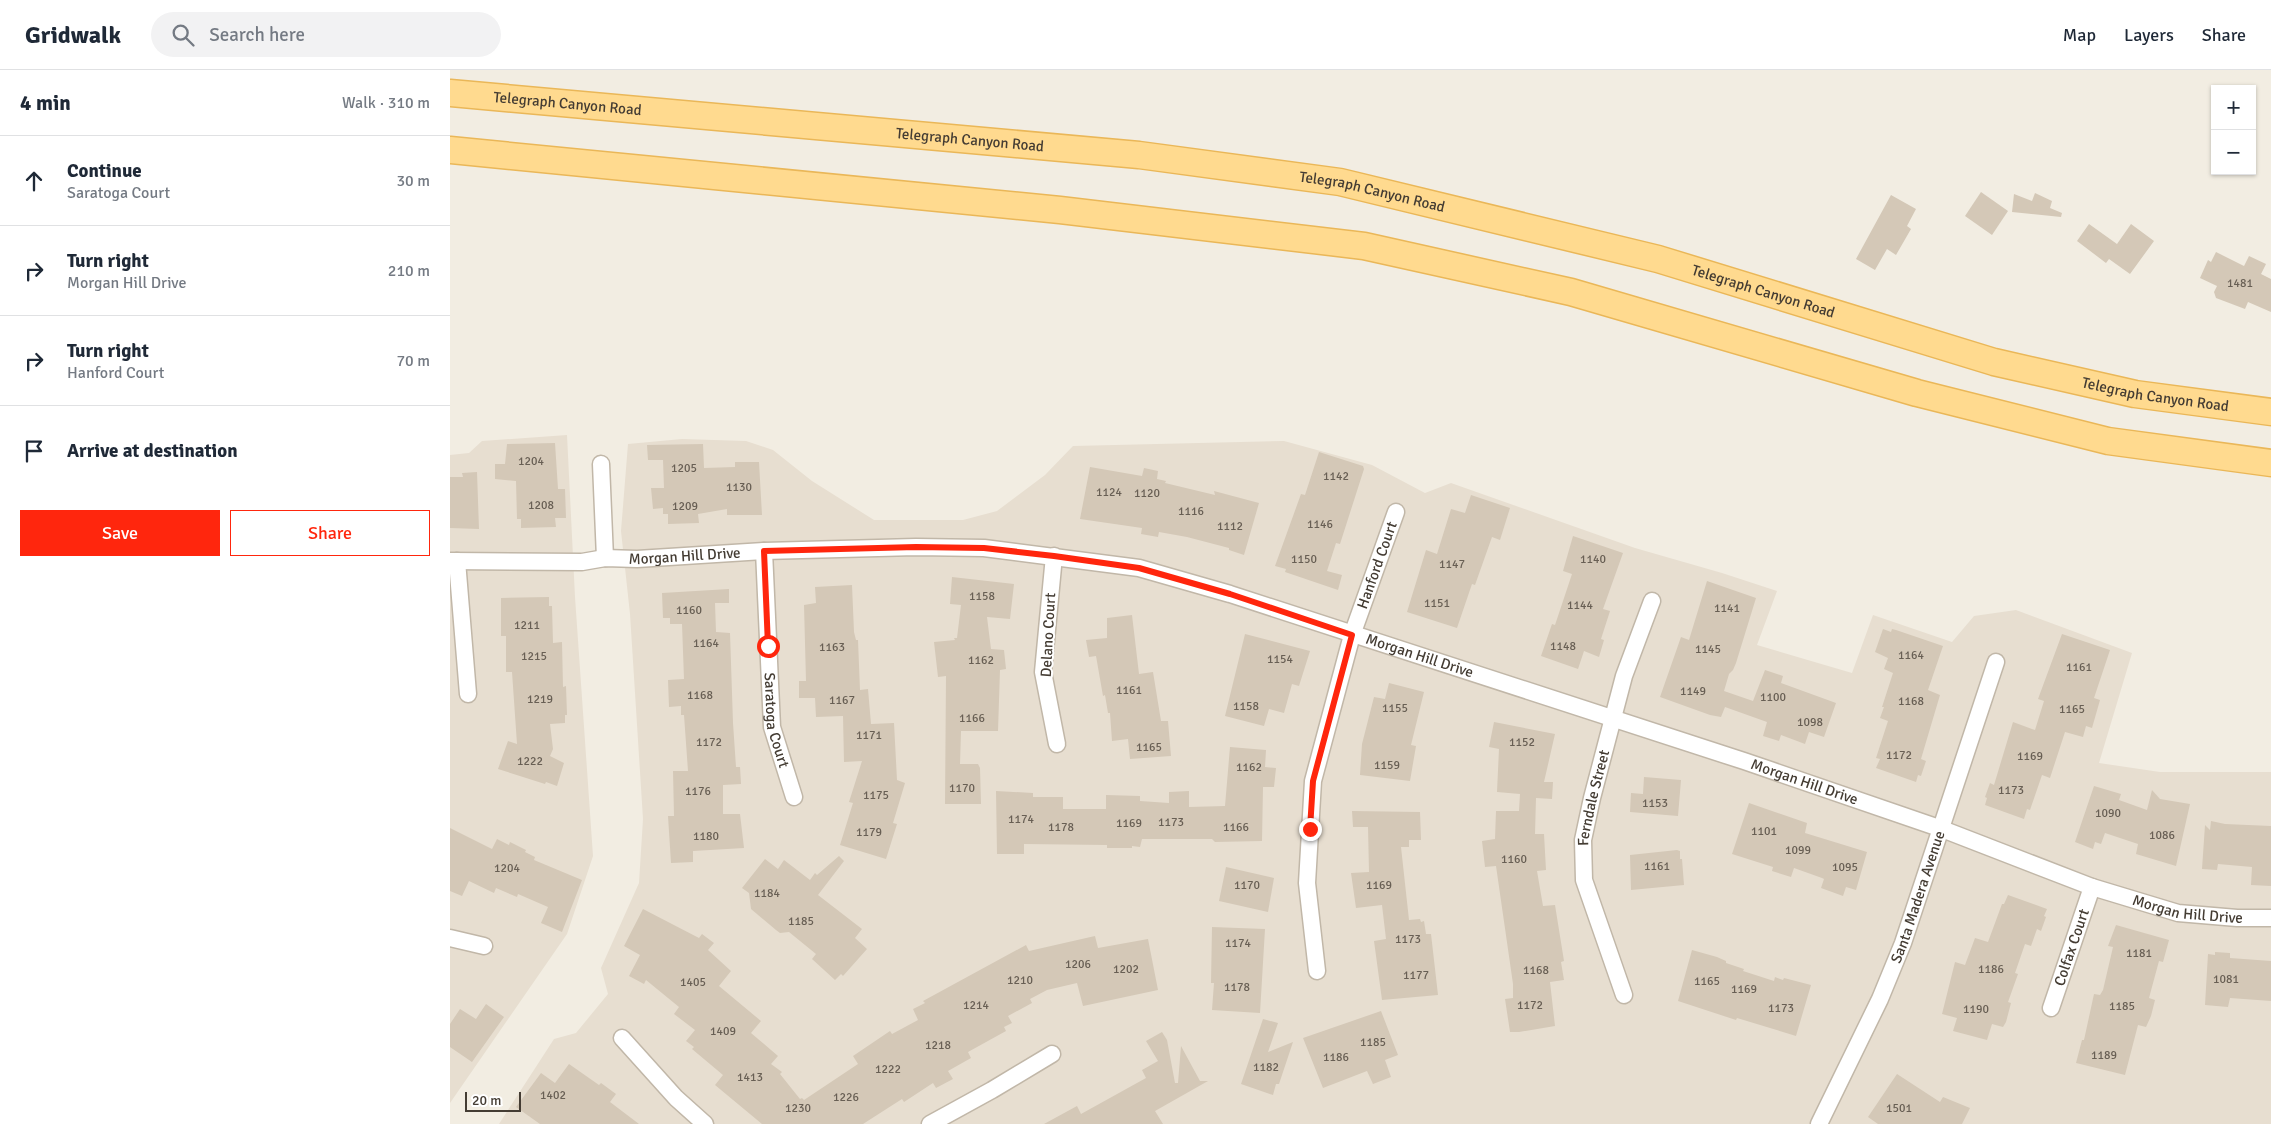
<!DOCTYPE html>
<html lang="en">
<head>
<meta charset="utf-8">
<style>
  :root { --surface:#fff; --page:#f2f2f3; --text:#1f2937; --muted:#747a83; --line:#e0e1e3; --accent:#ff260d }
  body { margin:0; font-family:Signika,sans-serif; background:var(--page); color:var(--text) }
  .controls { position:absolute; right:15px; top:15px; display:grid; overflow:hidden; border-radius:0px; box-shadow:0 1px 4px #0004 }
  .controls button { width:45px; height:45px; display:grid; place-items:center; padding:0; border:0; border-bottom:1px solid var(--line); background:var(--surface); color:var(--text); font:25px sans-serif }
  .scale { position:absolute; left:15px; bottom:12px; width:56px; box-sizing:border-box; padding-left:5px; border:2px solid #443c33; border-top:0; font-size:14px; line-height:18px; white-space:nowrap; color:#443c33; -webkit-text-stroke:4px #fff; paint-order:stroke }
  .stop { position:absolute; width:15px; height:15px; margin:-11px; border:4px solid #ff260d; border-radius:50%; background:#fff }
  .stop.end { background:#ff260d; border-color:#fff; box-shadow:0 1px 5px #0008 }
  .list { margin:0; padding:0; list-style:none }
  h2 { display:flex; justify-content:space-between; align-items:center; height:65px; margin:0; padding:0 20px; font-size:21px }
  h2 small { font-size:16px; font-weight:400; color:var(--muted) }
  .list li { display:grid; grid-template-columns:32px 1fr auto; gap:15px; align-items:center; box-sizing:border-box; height:90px; padding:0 20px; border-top:1px solid var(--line) }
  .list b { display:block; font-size:19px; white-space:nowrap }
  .list p { margin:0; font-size:16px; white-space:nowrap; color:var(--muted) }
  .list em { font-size:16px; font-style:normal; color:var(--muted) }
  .actions { display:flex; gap:10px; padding:15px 20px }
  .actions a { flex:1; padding:11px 0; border:1px solid var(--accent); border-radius:0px; text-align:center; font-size:18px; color:var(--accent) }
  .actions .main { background:var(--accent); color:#fff }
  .icon { flex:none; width:28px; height:28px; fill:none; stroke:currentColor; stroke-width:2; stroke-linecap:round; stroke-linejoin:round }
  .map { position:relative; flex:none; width:1821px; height:1054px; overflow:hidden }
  header { display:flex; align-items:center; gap:30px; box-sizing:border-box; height:70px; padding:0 25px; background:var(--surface); border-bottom:1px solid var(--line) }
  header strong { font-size:24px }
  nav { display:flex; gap:28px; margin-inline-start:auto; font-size:18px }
  .search { width:350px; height:45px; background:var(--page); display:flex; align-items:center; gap:12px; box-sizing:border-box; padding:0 18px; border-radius:28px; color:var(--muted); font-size:19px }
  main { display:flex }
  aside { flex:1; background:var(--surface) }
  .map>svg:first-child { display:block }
  .residential { fill:#e7ded0 }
  .building { fill:#d4c8b7 }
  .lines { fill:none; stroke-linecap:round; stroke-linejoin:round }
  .street-casing { stroke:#c1b7a8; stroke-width:19 }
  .primary-casing { stroke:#eab758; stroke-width:29 }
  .street { stroke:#fff; stroke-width:16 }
  .primary { stroke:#ffda8f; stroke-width:26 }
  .route { stroke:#ff260d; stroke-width:6 }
  .labels { text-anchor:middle; stroke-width:4; stroke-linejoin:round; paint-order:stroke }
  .number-label { font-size:12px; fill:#685f54 }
  .street-label { font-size:15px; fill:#443c33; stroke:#fff }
</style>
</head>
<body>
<header>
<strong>Gridwalk</strong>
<div class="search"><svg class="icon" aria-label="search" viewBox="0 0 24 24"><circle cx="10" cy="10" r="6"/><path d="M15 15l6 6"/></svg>Search here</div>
<nav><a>Map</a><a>Layers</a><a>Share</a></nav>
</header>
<main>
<aside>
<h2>4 min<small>Walk · 310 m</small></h2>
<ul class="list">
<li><svg class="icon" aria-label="ahead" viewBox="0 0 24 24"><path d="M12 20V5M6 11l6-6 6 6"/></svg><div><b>Continue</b><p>Saratoga Court</p></div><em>30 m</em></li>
<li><svg class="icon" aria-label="right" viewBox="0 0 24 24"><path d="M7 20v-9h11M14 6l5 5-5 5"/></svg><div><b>Turn right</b><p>Morgan Hill Drive</p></div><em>210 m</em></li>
<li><svg class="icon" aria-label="right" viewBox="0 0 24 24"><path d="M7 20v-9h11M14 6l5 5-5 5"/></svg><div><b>Turn right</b><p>Hanford Court</p></div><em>70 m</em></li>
<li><svg class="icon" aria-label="arrive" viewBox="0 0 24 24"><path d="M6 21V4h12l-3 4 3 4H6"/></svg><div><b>Arrive at destination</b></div></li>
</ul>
<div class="actions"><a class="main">Save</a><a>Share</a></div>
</aside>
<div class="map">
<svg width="1821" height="1054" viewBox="0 0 1821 1054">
  <rect width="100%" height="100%" fill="#f2ede2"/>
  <g class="residential">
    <path d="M117,365l8,162 18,259 -26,78 -117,169v-648l19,-2 13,-12z"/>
    <path d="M232,369l64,2 27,9 39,31 62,39h89l34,-9 48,-36 28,-29 211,-5 88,24 53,28 26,-10 184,65 87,25 55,18 -20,54 95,28 21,-58 79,27 22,-26 42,-6 116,43 -33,110 61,9h111v352h-1772l55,-85 22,-6 32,-39 -7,-26 38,-85 4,-64 -13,-205 -9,-83 7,-87z"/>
  </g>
  <g class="building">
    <path d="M1531,122l27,19 -16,24 -27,-19z"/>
    <path d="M1585,123l17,8 -2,7 12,5 -1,4 -49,-5 2,-18 18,7z"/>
    <path d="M1441,125l25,14 -9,17 4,3 -15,26 -9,-6 -12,21 -19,-11z"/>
    <path d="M1639,154l28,20 14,-20 23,17 -24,33 -21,-15 -3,4 -29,-22z"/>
    <path d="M1766,182l28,14 5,-10 17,8 -5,10 10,5v33l-23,-10 -3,7 -29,-11 -2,-6 3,-6 -17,-8 8,-18 3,2z"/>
    <path d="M105,373l3,46h7l1,29h-11l1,9 -35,1v-9h-4l-1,-38 -21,-2v-15h10l2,-20z"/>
    <path d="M253,374l1,24 31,-1v-5h24l3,53h-35v-6l-29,5 1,9 -31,1v-10h-5v-6l-10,1 -2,-21h13l-1,-28h-15l-1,-15z"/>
    <path d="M869,382l44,14 1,3 -24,75 -4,-1 -9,28 15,4 -4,15 -53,-18 1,-3 -11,-3 26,-72 4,1z"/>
    <path d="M640,397l52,9 2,-8 14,3 -1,8 9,2 -1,2 50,12 -1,-4 45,12 -15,52 -15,-5v-2l-42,-11 -28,-5 -1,5 -17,-3 1,-6 -62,-9z"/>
    <path d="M27,402l2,57 -29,-1v-51h13l-1,-4z"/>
    <path d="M1021,425l39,13 -10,32 -8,-3 -17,48 -3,-1 -15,44 -50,-16 19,-62 11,4 14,-45 14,4z"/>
    <path d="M1123,466l50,17 -20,56 7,2 -9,28 3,1 -5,17 -15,-6 -6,18 -37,-13 11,-32 3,1 17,-51 -9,-3z"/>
    <path d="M502,507l62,7 -4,35 -23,-2 4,32 13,1 2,19 -6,1 -2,61h-37l-1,33h18l2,4 1,36h-36l1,-128 -8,1 -4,-35 21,-2 -1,-2h3l4,-33 -11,-1z"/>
    <path d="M1257,511l49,17 -20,65 -3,7 -4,4 -5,17 29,10 12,-31 18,6 -2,7 55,20 -12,34 -15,-5 -4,12 -24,-9 -2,6 -16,-5 4,-14 -42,-15 -4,10 -11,-2 -50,-18 21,-60 8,3z"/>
    <path d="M402,515l2,47 2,8h2l2,50 8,-1 3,35 23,-1 3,57 8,3 -12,40 4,1 -11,35 -46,-14 13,-42 -4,-1 13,-41 -18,1 -1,-46 -27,1 -1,-19h-16v-17h7l-2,-76 12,-2 -1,-16z"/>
    <path d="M279,519v14h-14l1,29 14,1 3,90 3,44h4l1,17 -18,1v29h17l4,34 -51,3v11l-22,1 -3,-47h6l-1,-45h15l-4,-56h-3v-9l-12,1 -1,-27 16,-1 -2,-55h-12v-6h-7l-1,-25z"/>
    <path d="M99,527v9h3l1,37 9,-1 1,45 3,-1 1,29h-2v8l-15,1 3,25 -3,7 14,7 -7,23 -11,-4 -1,2 -47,-15 10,-28 9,3 -5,-72h-6v-36h-5v-38z"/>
    <path d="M682,545l7,59 14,-2 8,49h7l3,35 -41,3 -2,-20 -16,2 -2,-28h-2l-3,-18 -2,1 -7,-40 -7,1 -3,-17 21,-2v-20z"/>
    <path d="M1433,559l8,3 1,-3 4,1 47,16 -15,44 12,5 -19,64 5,2 -5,15 -3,-1 -2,7 -40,-14 4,-9 -4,-1 12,-37 -8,-3 4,-11h-2l11,-34 -9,-4 4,-11 -13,-6z"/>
    <path d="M795,564l65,17 -11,35 -7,-2 -8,29 -15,-4 -5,17 -39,-10z"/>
    <path d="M1612,564l48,16 -16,48 6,2 -8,28 -6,-2 -3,11 -18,-5 -15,46 -8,-3 -12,35 -3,-1 -3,10 -39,-14 2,-7 -2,-1 5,-14 4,2 19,-63 22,8 9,-29 -6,-2z"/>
    <path d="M939,613l35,9 -13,53 5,1 -6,35 -50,-6 2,-31 12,-47 11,2z"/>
    <path d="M1044,652l61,12 -11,48h9l-1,17 -16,-1 -1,36h9l2,36 -9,1 6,35 12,-1 9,56 -3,1 3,18 -14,2 5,44 -36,6h-9l-5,-33 8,-1v-14l-17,-118 -11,1 -3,-26 13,-2 1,-28h23l1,-17 -23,-2 2,-43 -10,-2z"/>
    <path d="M780,677l36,3 -1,17 11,1 -2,19h-11l-1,54 -47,1 -3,-3h-70l-2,8 -8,-1v2h-25v-3l-83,-1v10h-27l-1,-63 37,2v4h30v12h43v-14l34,1v5l29,2v-11l20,-1v16l36,-1z"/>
    <path d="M1194,707l37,3 -3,36 -48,-4 1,-19 12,1z"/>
    <path d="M1644,716l27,8 -2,6 28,10 5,-20 8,9 30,5 -14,62 -40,-12 2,-10 -33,-11 -4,11 -6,-2 -2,7 -18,-7z"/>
    <path d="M1299,733l58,20 -2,10 62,19 -11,38 -10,-3 -3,9 -22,-8 3,-9 -2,-1 -28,-10 -3,9 -19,-6 1,-4 -41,-13z"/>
    <path d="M902,741l68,1 1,28h-12v7h-8l8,73 11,-1 1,3 3,-1 2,13h5l7,61 -56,5 -8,-59 12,-2 -4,-34 -26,3 -5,-35 18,-1 -1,-45h-15z"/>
    <path d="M1761,751l14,3 46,2v60l-20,-1 1,-18 -34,-3 -1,6 -15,-1 3,-44 5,5z"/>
    <path d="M0,758l42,21 5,-10 12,6 1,-3 16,8 -1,2 10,5 -1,3 48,20 -20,52 -21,-9 7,-16 -30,-13 -1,3 -21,-9 -2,5 -25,-12 -7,15 -12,-5z"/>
    <path d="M1227,780l3,1v8h2l2,26 -53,5 -1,-35z"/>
    <path d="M389,786l5,5 -26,34 44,34 -7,9 12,11 -24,27 -2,-2 -6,6 -23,-21 4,-5 -27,-22 -9,1 -4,-3 -25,-21 -2,-16 -7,-5 23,-29 13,10 6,-9 26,20 5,-7 2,2z"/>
    <path d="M776,797l48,11 -6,34 -49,-11z"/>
    <path d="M1558,825l39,14 -3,7 2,1 -5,14 -4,-2 -6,17 -6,-2 -10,29 3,1 -10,28 3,1 -5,19 -3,5 -11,-3 -5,16 -34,-9 4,-13 -15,-4 13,-52 10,3 10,-27 13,4 14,-38h2z"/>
    <path d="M193,839l56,29 3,-4 12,9 -6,7 23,21 -12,15 42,35 -10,12 27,23 -7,8 11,8 -2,2 20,25 2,-1 2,2 54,-36 -5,-8 37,-25 2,3 26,-14 -5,-11 12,-6 -2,-2 103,-56 3,6 66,-15 3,12 50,-9 10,51 -75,16 -6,-23 -30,7 -17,9 2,4 -24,13 4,7 -8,4 2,4 -38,21 3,6 -23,13 5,8 -17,9 -3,-5 -29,19 -2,-3 -39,25h-101l-47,-39 8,-10 -31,-26 2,-2 -8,-6 9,-11 -21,-16 5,-7 -33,-27 -2,4 -15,-8 11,-21 -16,-9z"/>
    <path d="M1666,855l53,15 -6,22 -4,-1 -10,37 6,2 -4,16 -5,11 -8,-2 -13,50 -49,-12 6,-23h2l10,-46 6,1 3,-5 10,-43 -5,-1z"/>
    <path d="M762,857l53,2 -5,84 -48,-3 2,-27h-3z"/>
    <path d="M1242,880l25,7 9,4v2l18,6 -1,2 31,10 1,-4 8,3 1,-2 27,7 -15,51 -59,-18 -1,2 -58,-19z"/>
    <path d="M1765,882l15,1v5l41,3v40l-41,-3 -2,9 -23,-2 3,-51 7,1z"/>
    <path d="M36,934l18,13 -32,45 -22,-15v-23l10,-15 16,10z"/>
    <path d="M931,941l17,44 -13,5 6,17 -18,7 -6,-13 -44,17 -20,-50z"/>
    <path d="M813,949l15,4 -10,29 25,-10 -14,42h-3l-3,11 -32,-11z"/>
    <path d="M712,962l5,8 8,43h3l3,-37 19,35h8l-53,30 8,13h-119l33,-18 4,8 65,-36 -4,-8 16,-9 -12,-20z"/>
    <path d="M119,994l30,21 2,-2 15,11 -6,8 29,22h-99l-24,-17 25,-34 14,10z"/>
    <path d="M1447,1004l43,28 3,-5 27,11 -8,16h-84l-10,-7z"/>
  </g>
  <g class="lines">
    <defs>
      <g id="street">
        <path d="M151,394l4,94"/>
        <path id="s1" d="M314,481l8,176 22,70"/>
        <path d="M604,486l-11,116 14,72"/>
        <path id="s2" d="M0,491l132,1 23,-4 32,1 127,-8 152,-4 68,1 155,20 91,26 514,167 198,68 150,58 86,26 59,5h34"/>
        <path d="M7,491l11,133"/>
        <path d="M0,868l34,8"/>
        <path id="s3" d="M867,901l-10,-88 6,-102 39,-146 44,-123"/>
        <path id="s4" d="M1174,925l-40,-115 -1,-40 9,-42 32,-122 28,-75"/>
        <path id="s5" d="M1601,938l41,-121"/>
        <path d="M172,968l54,60 29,26"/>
        <path d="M480,1054l62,-34 60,-36"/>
        <path id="s6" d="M1369,1054l61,-125 23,-56 93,-281"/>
      </g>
      <g id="primary">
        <path id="s7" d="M0,23l689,62 201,27 318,77 336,103 141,32 136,18"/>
        <path d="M0,80l610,60 304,36 207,46 346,101 191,48 163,22"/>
      </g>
    </defs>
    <use href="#street" class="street-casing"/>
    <use href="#primary" class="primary-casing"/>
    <use href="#street" class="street"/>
    <use href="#primary" class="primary"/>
  </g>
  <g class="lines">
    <path class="route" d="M318,576l-4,-95 152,-4 68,1 70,8 85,12 91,26 122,41 -39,146 -3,48"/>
  </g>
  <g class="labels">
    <g class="number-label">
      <text x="1790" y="217">1481</text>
      <text x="81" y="395">1204</text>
      <text x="234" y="402">1205</text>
      <text x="886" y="410">1142</text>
      <text x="289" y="421">1130</text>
      <text x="659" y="426">1124</text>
      <text x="697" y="427">1120</text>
      <text x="91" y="439">1208</text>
      <text x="235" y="440">1209</text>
      <text x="741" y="445">1116</text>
      <text x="870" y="458">1146</text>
      <text x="780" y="460">1112</text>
      <text x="854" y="493">1150</text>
      <text x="1143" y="493">1140</text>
      <text x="1002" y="498">1147</text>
      <text x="532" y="530">1158</text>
      <text x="987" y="537">1151</text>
      <text x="1130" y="539">1144</text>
      <text x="1277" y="542">1141</text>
      <text x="239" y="544">1160</text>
      <text x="77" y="559">1211</text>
      <text x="256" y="577">1164</text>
      <text x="1113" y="580">1148</text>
      <text x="382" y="581">1163</text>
      <text x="1258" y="583">1145</text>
      <text x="1461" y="589">1164</text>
      <text x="84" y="590">1215</text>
      <text x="830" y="593">1154</text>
      <text x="531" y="594">1162</text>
      <text x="1629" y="601">1161</text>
      <text x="679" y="624">1161</text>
      <text x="1243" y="625">1149</text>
      <text x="250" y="629">1168</text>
      <text x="1323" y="631">1100</text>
      <text x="90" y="633">1219</text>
      <text x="392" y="634">1167</text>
      <text x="1461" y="635">1168</text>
      <text x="796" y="640">1158</text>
      <text x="945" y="642">1155</text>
      <text x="1622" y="643">1165</text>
      <text x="522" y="652">1166</text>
      <text x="1360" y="656">1098</text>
      <text x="419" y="669">1171</text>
      <text x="259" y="676">1172</text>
      <text x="1072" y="676">1152</text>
      <text x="699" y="681">1165</text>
      <text x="1449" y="689">1172</text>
      <text x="1580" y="690">1169</text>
      <text x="80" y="695">1222</text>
      <text x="937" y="699">1159</text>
      <text x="799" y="701">1162</text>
      <text x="512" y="722">1170</text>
      <text x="1561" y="724">1173</text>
      <text x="248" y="725">1176</text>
      <text x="426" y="729">1175</text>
      <text x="1205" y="737">1153</text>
      <text x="1658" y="747">1090</text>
      <text x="571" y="753">1174</text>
      <text x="721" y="756">1173</text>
      <text x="679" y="757">1169</text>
      <text x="611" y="761">1178</text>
      <text x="786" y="761">1166</text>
      <text x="1314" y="765">1101</text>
      <text x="419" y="766">1179</text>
      <text x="1712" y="769">1086</text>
      <text x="256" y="770">1180</text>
      <text x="1348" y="784">1099</text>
      <text x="1064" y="793">1160</text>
      <text x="1207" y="800">1161</text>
      <text x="1395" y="801">1095</text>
      <text x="57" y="802">1204</text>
      <text x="797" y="819">1170</text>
      <text x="929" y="819">1169</text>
      <text x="317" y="827">1184</text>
      <text x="351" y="855">1185</text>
      <text x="958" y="873">1173</text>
      <text x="788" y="877">1174</text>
      <text x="1689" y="887">1181</text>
      <text x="628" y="898">1206</text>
      <text x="676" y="903">1202</text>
      <text x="1541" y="903">1186</text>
      <text x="1086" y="904">1168</text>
      <text x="966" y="909">1177</text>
      <text x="1776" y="913">1081</text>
      <text x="570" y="914">1210</text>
      <text x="1257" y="915">1165</text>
      <text x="243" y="916">1405</text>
      <text x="787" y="921">1178</text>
      <text x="1294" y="923">1169</text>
      <text x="526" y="939">1214</text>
      <text x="1080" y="939">1172</text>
      <text x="1672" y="940">1185</text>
      <text x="1331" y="942">1173</text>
      <text x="1526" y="943">1190</text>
      <text x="273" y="965">1409</text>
      <text x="923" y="976">1185</text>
      <text x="488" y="979">1218</text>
      <text x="1654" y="989">1189</text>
      <text x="886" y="991">1186</text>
      <text x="816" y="1001">1182</text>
      <text x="438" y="1003">1222</text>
      <text x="300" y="1011">1413</text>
      <text x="103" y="1029">1402</text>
      <text x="396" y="1031">1226</text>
      <text x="348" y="1042">1230</text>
      <text x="1449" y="1042">1501</text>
    </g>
    <g class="street-label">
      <text dy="5" stroke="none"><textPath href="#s7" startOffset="118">Telegraph Canyon Road</textPath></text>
      <text dy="5" stroke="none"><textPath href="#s7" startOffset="522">Telegraph Canyon Road</textPath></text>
      <text dy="5" stroke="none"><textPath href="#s7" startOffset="928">Telegraph Canyon Road</textPath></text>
      <text dy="5" stroke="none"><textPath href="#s7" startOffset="1332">Telegraph Canyon Road</textPath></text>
      <text dy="5" stroke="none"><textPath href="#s7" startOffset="1738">Telegraph Canyon Road</textPath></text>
      <text dy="5" stroke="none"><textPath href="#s2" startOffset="235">Morgan Hill Drive</textPath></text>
      <text dy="5" stroke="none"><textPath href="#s3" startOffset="416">Hanford Court</textPath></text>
      <text transform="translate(598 565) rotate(-87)" y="5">Delano Court</text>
      <text dy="5" stroke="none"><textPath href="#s2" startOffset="985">Morgan Hill Drive</textPath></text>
      <text dy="5" stroke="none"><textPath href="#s1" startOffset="170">Saratoga Court</textPath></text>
      <text dy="5" stroke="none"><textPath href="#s2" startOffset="1390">Morgan Hill Drive</textPath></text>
      <text dy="5" stroke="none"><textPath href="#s4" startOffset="205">Ferndale Street</textPath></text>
      <text dy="5" stroke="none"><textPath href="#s6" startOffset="248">Santa Madera Avenue</textPath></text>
      <text dy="5" stroke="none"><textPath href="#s2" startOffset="1795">Morgan Hill Drive</textPath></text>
      <text dy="5" stroke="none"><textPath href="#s5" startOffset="64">Colfax Court</textPath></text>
    </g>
  </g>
</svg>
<div class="controls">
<button>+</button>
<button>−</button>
</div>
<div class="scale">20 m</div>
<div class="stop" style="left:318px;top:576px"></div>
<div class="stop end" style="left:860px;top:759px"></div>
</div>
</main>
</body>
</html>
